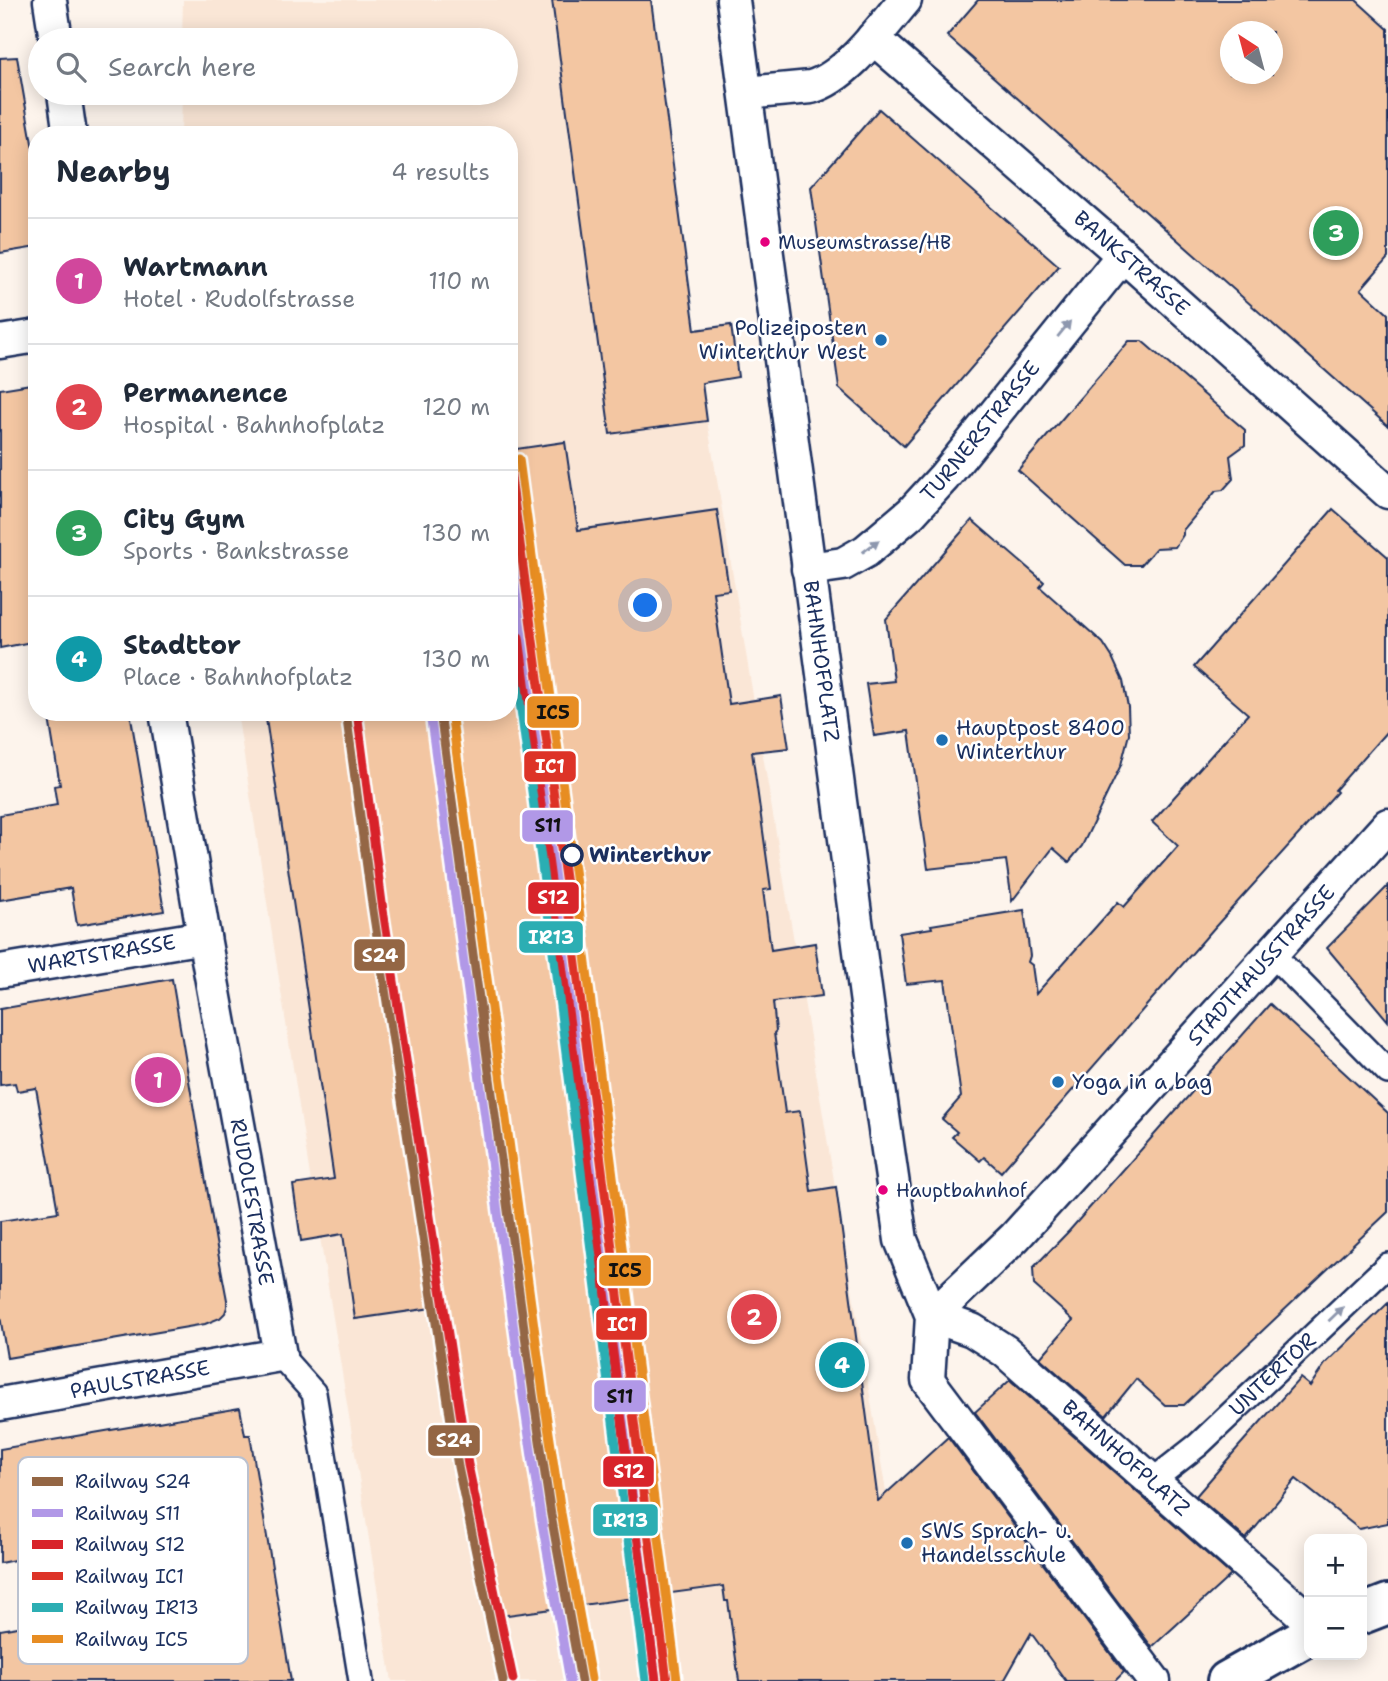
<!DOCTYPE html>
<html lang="en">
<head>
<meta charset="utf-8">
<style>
  :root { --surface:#fff; --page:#f6f6f7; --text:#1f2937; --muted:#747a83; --line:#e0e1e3; --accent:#2563eb }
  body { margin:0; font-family:"Shantell Sans",sans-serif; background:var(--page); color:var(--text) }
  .controls { position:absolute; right:21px; bottom:21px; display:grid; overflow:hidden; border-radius:14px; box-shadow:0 4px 18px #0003 }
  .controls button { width:63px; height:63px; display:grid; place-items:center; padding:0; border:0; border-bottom:2px solid var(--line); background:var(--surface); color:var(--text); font:35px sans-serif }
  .compass { position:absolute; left:1220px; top:21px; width:63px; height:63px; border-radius:50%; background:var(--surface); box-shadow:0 4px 18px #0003; rotate:324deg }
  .you { position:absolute; left:646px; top:606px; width:24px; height:24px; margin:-18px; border:5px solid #fff; border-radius:50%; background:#1a73e8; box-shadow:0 0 0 10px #1a73e833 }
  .badge { display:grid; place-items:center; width:46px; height:46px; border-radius:50%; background:var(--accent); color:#fff; font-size:23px; font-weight:700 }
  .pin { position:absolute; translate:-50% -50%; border:4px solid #fff; box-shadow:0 2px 7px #0006 }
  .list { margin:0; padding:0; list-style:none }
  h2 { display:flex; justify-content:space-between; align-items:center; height:91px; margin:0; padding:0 28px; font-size:30px }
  h2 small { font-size:23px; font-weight:400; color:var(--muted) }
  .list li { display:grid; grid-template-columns:46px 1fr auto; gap:21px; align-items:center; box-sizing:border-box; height:126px; padding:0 28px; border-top:2px solid var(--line) }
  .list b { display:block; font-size:26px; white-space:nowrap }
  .list p { margin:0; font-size:23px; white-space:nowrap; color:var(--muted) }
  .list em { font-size:23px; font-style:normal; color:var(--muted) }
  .icon { flex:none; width:38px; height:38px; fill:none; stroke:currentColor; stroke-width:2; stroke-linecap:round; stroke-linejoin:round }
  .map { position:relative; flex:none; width:1388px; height:1681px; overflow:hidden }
  .search { position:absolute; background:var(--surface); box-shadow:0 4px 18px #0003; left:28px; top:28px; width:490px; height:77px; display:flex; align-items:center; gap:18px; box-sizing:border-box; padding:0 24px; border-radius:38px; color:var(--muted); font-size:26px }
  .panel { position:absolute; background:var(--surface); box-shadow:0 4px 18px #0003; left:28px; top:126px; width:490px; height:595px; border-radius:28px }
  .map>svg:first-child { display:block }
  .built { fill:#fae6d6 }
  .building { fill:#f3c6a2; stroke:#1b2f5e; stroke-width:2; fill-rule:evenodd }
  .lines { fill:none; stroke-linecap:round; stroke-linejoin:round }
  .pedestrian-casing { stroke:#1b2f5e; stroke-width:28 }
  .minor-casing { stroke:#1b2f5e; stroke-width:37 }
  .primary-casing { stroke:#1b2f5e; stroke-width:44 }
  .pedestrian { stroke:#fff; stroke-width:23 }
  .minor { stroke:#fff; stroke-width:32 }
  .primary { stroke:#fff; stroke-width:38 }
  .rail-1-casing { stroke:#fff; stroke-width:14 }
  .rail-2-casing { stroke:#fff; stroke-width:14 }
  .rail-3-casing { stroke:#fff; stroke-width:14 }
  .rail-4-casing { stroke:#fff; stroke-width:14 }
  .rail-5-casing { stroke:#fff; stroke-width:14 }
  .rail-6-casing { stroke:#fff; stroke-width:14 }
  .rail-1 { stroke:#946644; stroke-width:9 }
  .rail-2 { stroke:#b198e7; stroke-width:9 }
  .rail-3 { stroke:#d8242b; stroke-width:9 }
  .rail-4 { stroke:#dd3327; stroke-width:9 }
  .rail-5 { stroke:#2caeb3; stroke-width:9 }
  .rail-6 { stroke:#e78d23; stroke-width:9 }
  .oneway { fill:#8d97ae }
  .bus-dot { fill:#e5007d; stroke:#fff; stroke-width:2.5 }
  .poi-dot { fill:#1f6fb2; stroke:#fff; stroke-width:2.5 }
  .stop-dot { fill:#fff; stroke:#1b2f5e; stroke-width:3.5 }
  .labels { text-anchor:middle; stroke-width:5; stroke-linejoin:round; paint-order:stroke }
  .bus-label { font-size:19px; fill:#1b2f5e; stroke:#fff; text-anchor:start }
  .street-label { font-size:21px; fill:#1b2f5e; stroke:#fff }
  .poi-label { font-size:21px; fill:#1b2f5e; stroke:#fff; text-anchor:start }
  .stop-label { font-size:21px; font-weight:bold; fill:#1b2f5e; stroke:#fff; text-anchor:start }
  .key { fill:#fff; stroke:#bbc1cf; stroke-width:2 }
  .key-label { font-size:19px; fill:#1b2f5e }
  .line-badge { stroke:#fff; stroke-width:2.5 }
  .badge-label { font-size:19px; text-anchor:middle; font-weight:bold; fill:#fff }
  .pale-badge-label { font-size:19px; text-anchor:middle; font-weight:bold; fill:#111 }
</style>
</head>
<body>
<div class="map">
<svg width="1388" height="1681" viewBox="0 0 1388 1681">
  <rect width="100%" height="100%" fill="#fdf4ec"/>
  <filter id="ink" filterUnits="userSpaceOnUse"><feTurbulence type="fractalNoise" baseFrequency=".0143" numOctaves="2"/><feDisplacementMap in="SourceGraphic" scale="14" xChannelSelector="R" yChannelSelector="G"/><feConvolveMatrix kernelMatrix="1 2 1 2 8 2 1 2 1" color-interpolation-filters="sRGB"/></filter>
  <g filter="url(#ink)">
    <path class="built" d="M183,0h468l56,420 179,1072 -32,189h-462l-81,-499 -74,-470h272v-577h-328l1,-42h324v-53h-324z"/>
    <g class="building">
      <path d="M552,0h99l44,330 36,-5 7,52 -36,6 5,38 -97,13z"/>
      <path d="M978,0h378l32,29v229l-27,31 27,25v112l-441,-390zM1230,32h42v42h-42z"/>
      <path d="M17,57l20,115v75l-37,6v-195z"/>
      <path d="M879,109l180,157 -155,180 -65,-58 -28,-201z"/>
      <path d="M1129,341h13l103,89v15l-15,11 3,23 -10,11 -7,1 -33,39v5l-8,12 -19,1 -15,17h-16l-107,-95z"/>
      <path d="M37,383v258l-37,7v-259z"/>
      <path d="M565,442l13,88 139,-20 12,80 -16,2 16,112 52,-8 8,52 -37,4 19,137 -8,1 8,60 44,-7 7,53 -49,6 3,29 -2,2 11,80 15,-2 11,80 25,-4 42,314 70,-64 176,235 -9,9h-49l-35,-48 -27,48h-265l-11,-80h-3l-2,-15 -231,31 -46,-311 -91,13 -12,-85 -42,7 -8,-56 41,-6 -69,-467h244v-262z"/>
      <path d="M1333,509l55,48v173l-53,60 2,2 -122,135 -214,245 -17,-15 -4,4 -28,-24 5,-5 -15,-13 19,-22 -16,-117 -39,4 -7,-51 33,-5 -1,-3 93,-15 6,46 -2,6 4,3 4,29 82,-92 6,5 54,-61 -26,-24 96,-108 -54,-47z"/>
      <path d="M972,520l72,62 -4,5 63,56 9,14 11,24 5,26 1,27 -8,31 -39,81 -13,16 -16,-14 -41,53 -6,-41 -78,9 -19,-138 -35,5 -8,-52 28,-3 -8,-62z"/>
      <path d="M48,712h82l34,199 -87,14 -6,-37 -71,12v-85l57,-10 -3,-19 6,-1z"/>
      <path d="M1388,886v135l-61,-73z"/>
      <path d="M172,979l44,263 11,58v7l-2,6 -5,5 -15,6 -198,34 -7,-42v-95l58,-9 -22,-124 -19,3 -2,-8 -15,2v-76z"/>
      <path d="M1270,1004l118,109v99l-204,193h-19l-29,-26 -30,37 -66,-58 33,-38 -39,-35 -1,-17 36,-37z"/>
      <path d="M1388,1303v220l-29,6 -63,-50 -50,60 -50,-43 44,-51 60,-67 10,8 15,-22z"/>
      <path d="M1010,1380l221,195 -79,72 -177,-235z"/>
      <path d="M240,1408l5,27h5l41,246h-291v-51l35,-6 -11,-66 -24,5v-114zM177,1552l11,65 -95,16 -11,-65z"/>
    </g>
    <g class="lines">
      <defs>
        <g id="pedestrian">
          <path d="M1272,954l116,118"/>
          <path d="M280,1355l34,38 47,288"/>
          <path id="s1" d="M1152,1481l46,-36 190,-180"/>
        </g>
        <g id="minor">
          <path id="s2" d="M733,0l137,1026 31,214 31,76 -4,64 226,301"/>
          <path d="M50,1l6,39"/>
          <path id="s3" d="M873,38l250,217 265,237"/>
          <path d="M64,93l6,42"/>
          <path d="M746,93l65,-6c36,-10 70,-59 94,-87"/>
          <path d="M0,342l37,-6"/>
          <path id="s4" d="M808,569l35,-5 23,-13 45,-38 33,-36 179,-222"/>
          <path id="s5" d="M0,971l204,-34"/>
          <path id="s6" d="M932,1316l83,-79 373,-412"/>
          <path id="s7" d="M932,1316l40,14 33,21 304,269"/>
          <path id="s8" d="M0,1404l280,-49 -76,-418 -38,-225"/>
        </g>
        <g id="primary">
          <path d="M1362,1614l26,-10"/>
          <path d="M1227,1681l82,-46"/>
        </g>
      </defs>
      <use href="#pedestrian" class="pedestrian-casing"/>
      <use href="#minor" class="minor-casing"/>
      <use href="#primary" class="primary-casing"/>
      <use href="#pedestrian" class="pedestrian"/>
      <use href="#minor" class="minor"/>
      <use href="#primary" class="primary"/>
      <defs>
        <g id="rail-1">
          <path d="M346,712l26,192 86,563 45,214"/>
          <path d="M440,712l93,682 18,121 30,166"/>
        </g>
        <g id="rail-2">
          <path d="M509,541l46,338 101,802"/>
          <path d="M430,713l93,683 18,121 29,164"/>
        </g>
        <g id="rail-3">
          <path d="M519,637l137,1043"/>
          <path d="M357,712l25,191 86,562 45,214"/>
        </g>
        <path id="rail-4" d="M509,462l56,416 102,803"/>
        <path id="rail-5" d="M509,620l35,261 102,800"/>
        <g id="rail-6">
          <path d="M519,459l56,418 102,803"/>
          <path d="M451,712l92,681 18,120 30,166"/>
        </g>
      </defs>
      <use href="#rail-1" class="rail-1-casing"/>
      <use href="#rail-2" class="rail-2-casing"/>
      <use href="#rail-3" class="rail-3-casing"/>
      <use href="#rail-4" class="rail-4-casing"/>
      <use href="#rail-5" class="rail-5-casing"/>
      <use href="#rail-6" class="rail-6-casing"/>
      <use href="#rail-1" class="rail-1"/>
      <use href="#rail-2" class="rail-2"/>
      <use href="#rail-3" class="rail-3"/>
      <use href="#rail-4" class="rail-4"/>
      <use href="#rail-5" class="rail-5"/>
      <use href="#rail-6" class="rail-6"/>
    </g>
    <defs><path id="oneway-solid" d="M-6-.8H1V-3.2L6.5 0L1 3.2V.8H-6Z" transform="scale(1.75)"/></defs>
    <g class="oneway">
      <use href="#oneway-solid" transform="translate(1064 329) rotate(-51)"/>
      <use href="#oneway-solid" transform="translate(871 546) rotate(-37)"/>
      <use href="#oneway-solid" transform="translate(1336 1314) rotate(-44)"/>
    </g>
  </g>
  <g class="bus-dot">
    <circle cx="765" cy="242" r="6"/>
    <circle cx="883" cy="1190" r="6"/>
  </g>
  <g class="poi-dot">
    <circle cx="881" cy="340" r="7"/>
    <circle cx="942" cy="740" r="7"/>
    <circle cx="1058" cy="1082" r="7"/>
    <circle cx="907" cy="1543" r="7"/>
  </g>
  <circle class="stop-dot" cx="572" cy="855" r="10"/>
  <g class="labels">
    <g class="bus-label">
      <text x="778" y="249">Museumstrasse/HB</text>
      <text x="896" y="1197">Hauptbahnhof</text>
    </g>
    <g class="street-label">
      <text dy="7" stroke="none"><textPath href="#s3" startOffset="343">BANKSTRASSE</textPath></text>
      <text dy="7" stroke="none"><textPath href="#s4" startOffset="228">TURNERSTRASSE</textPath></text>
      <text dy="7" stroke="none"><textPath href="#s2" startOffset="667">BAHNHOFPLATZ</textPath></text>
      <text dy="7" stroke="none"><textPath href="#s5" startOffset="103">WARTSTRASSE</textPath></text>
      <text dy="7" stroke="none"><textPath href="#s6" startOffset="481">STADTHAUSSTRASSE</textPath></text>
      <text transform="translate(252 1202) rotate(80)" y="7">RUDOLFSTRASSE</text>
      <text dy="7" stroke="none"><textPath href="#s1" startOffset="161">UNTERTOR</textPath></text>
      <text dy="7" stroke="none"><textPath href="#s8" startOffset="142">PAULSTRASSE</textPath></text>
      <text dy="7" stroke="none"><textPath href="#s7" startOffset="243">BAHNHOFPLATZ</textPath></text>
    </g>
    <g class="poi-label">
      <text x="867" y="335" text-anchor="end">Polizeiposten<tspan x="867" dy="24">Winterthur West</tspan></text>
      <text x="956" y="735">Hauptpost 8400<tspan x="956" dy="24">Winterthur</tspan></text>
      <text x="1072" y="1089">Yoga in a bag</text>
      <text x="921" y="1538">SWS Sprach- u.<tspan x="921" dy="24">Handelsschule</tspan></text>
    </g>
    <g class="stop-label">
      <text x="589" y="862">Winterthur</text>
    </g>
  </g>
  <rect x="18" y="1457" width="230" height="207" rx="10" class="key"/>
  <rect x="32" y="1477" width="31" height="9" fill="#946644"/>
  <rect x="32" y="1509" width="31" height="8" fill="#b198e7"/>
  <rect x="32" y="1540" width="31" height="9" fill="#d8242b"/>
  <rect x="32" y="1572" width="31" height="8" fill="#dd3327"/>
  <rect x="32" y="1603" width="31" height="9" fill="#2caeb3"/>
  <rect x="32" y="1635" width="31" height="8" fill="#e78d23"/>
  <g class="key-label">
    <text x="75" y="1488">Railway S24</text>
    <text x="75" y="1520">Railway S11</text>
    <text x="75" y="1551">Railway S12</text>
    <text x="75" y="1583">Railway IC1</text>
    <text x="75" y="1614">Railway IR13</text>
    <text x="75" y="1646">Railway IC5</text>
  </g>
  <g class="line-badge">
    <rect x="526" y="695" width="54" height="34" rx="7" fill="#e78d23"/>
    <rect x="523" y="750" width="54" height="33" rx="7" fill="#dd3327"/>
    <rect x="521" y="809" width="53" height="34" rx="7" fill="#b198e7"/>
    <rect x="527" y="881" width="53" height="34" rx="7" fill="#d8242b"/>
    <rect x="518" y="920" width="66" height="34" rx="7" fill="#2caeb3"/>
    <rect x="353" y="938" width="53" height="34" rx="7" fill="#946644"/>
    <rect x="598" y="1254" width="54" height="33" rx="7" fill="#e78d23"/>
    <rect x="595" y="1307" width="53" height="34" rx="7" fill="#dd3327"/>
    <rect x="593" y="1379" width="54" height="34" rx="7" fill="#b198e7"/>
    <rect x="427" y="1424" width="54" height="33" rx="7" fill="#946644"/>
    <rect x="602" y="1455" width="53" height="33" rx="7" fill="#d8242b"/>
    <rect x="592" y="1503" width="67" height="34" rx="7" fill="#2caeb3"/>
  </g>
  <g class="badge-label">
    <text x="550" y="773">IC1</text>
    <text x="553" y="904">S12</text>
    <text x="551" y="944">IR13</text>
    <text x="380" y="962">S24</text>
    <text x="622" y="1331">IC1</text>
    <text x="454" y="1447">S24</text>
    <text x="629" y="1478">S12</text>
    <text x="625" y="1527">IR13</text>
  </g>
  <g class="pale-badge-label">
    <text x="553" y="719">IC5</text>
    <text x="548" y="832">S11</text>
    <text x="625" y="1277">IC5</text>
    <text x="620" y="1403">S11</text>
  </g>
</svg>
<div class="controls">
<button>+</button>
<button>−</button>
</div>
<svg class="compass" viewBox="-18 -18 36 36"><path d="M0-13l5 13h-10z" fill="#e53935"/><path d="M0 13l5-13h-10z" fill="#747a83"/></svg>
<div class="you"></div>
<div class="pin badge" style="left:158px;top:1080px;background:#d1479c">1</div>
<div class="pin badge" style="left:754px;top:1317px;background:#e0444e">2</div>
<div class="pin badge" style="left:1336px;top:233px;background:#2e9e5b">3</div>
<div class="pin badge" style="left:842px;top:1365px;background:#0f9aa8">4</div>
<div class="search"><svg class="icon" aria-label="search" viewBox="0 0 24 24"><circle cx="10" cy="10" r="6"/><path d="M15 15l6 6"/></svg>Search here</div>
<section class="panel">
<h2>Nearby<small>4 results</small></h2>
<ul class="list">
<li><span class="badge" style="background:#d1479c">1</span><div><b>Wartmann</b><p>Hotel · Rudolfstrasse</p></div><em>110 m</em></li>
<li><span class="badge" style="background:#e0444e">2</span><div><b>Permanence</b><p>Hospital · Bahnhofplatz</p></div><em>120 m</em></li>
<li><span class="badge" style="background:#2e9e5b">3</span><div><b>City Gym</b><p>Sports · Bankstrasse</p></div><em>130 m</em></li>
<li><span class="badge" style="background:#0f9aa8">4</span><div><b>Stadttor</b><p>Place · Bahnhofplatz</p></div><em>130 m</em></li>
</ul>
</section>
</div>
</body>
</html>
